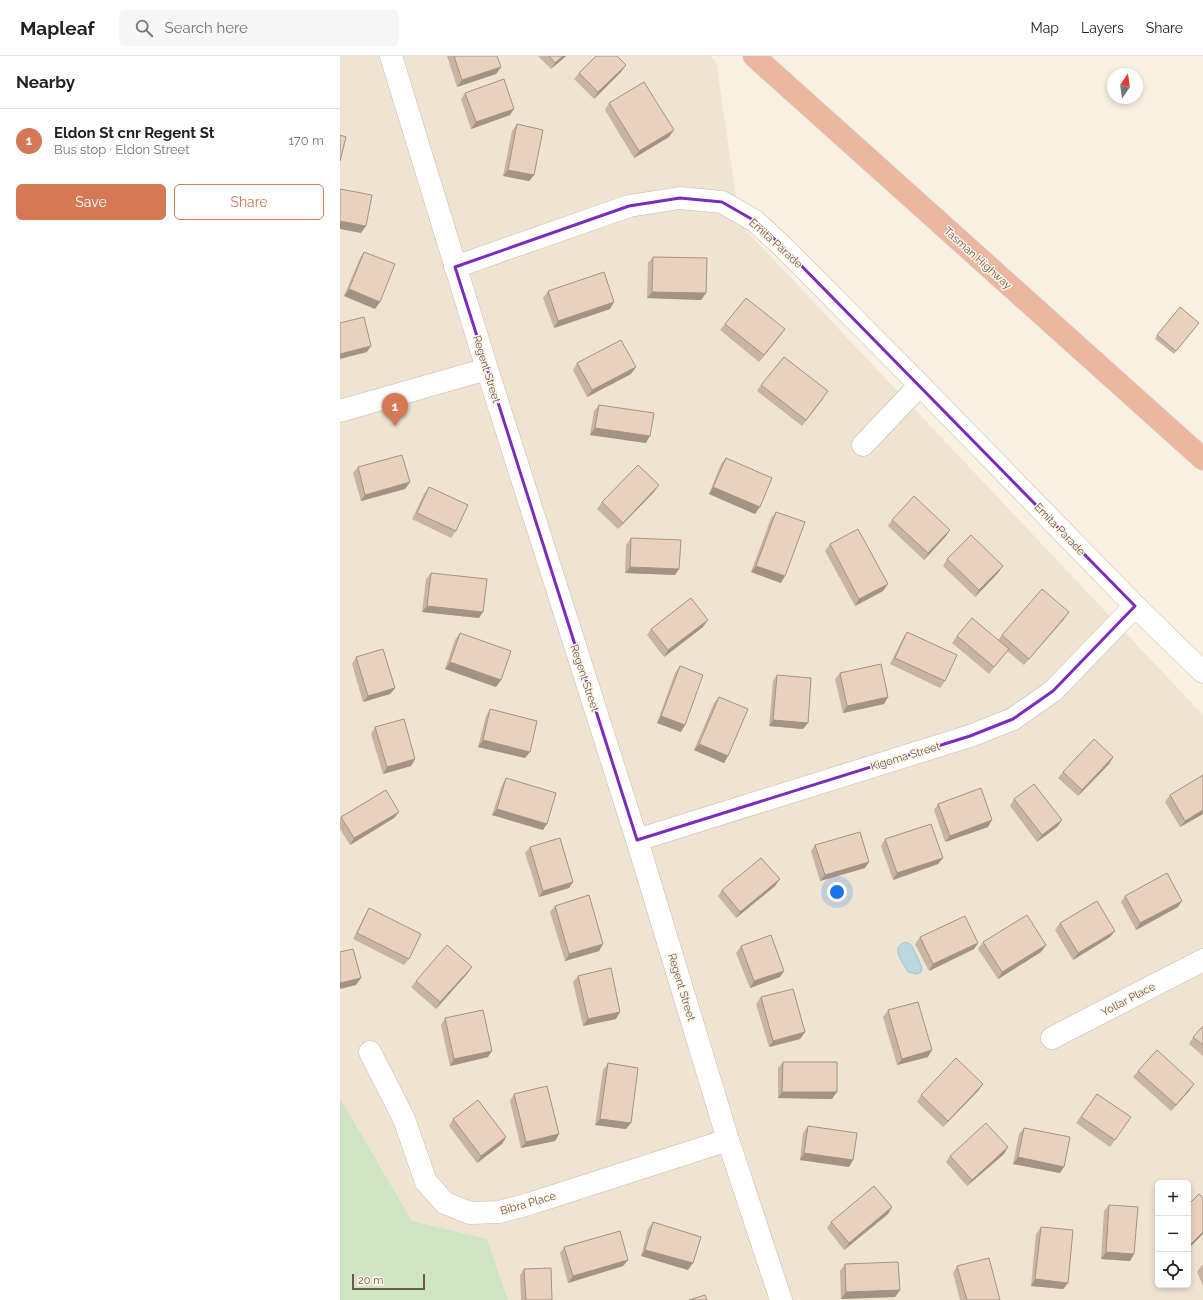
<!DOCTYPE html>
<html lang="en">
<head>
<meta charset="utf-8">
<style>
  :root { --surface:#fff; --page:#f6f6f6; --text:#202124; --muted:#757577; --line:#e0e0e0; --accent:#d47856 }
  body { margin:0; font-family:Raleway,sans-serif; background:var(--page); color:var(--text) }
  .controls { position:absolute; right:12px; bottom:12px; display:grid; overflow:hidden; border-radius:6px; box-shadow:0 2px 6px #0003 }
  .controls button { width:36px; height:36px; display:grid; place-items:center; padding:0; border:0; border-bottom:1px solid var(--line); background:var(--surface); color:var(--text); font:20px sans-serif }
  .compass { position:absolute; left:767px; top:12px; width:36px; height:36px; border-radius:50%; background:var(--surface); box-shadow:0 2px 6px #0003; rotate:13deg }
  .scale { position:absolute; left:12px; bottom:10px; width:73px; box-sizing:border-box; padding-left:4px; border:2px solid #6d594c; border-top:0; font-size:11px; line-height:14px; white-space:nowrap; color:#6d594c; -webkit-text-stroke:3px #fcf5e8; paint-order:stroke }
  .you { position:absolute; left:497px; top:836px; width:14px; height:14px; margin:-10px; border:3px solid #fff; border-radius:50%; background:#1a73e8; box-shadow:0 0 0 6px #1a73e833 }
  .badge { display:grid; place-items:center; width:26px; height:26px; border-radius:50%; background:var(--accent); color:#fff; font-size:13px; font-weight:700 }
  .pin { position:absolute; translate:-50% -33px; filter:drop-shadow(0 1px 2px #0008) }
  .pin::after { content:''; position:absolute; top:21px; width:14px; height:12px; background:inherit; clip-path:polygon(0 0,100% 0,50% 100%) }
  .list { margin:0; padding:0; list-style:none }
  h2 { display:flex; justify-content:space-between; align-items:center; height:52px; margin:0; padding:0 16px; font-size:17px }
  h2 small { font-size:13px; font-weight:400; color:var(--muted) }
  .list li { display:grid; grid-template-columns:26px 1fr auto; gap:12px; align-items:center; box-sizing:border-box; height:64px; padding:0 16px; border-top:1px solid var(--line) }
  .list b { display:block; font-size:15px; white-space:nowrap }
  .list p { margin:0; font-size:13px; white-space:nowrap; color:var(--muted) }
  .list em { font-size:13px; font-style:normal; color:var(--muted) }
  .actions { display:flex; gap:8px; padding:12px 16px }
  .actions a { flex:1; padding:9px 0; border:1px solid var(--accent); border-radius:6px; text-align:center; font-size:14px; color:var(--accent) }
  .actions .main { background:var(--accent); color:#fff }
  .icon { flex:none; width:22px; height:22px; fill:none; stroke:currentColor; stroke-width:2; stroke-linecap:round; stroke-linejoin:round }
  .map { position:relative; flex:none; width:863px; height:1244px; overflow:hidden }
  header { display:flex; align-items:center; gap:24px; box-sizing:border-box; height:56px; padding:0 20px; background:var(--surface); border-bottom:1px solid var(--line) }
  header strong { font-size:19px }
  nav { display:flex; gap:22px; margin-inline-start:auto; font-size:14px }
  .search { width:280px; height:36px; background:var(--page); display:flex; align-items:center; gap:10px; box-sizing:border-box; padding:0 14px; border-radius:6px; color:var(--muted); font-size:15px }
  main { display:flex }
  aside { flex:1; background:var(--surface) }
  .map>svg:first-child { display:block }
  .residential { fill:#efe3d2; fill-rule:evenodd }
  .green { fill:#cfe4c3 }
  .water { fill:#bad8df; stroke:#a1c6cf }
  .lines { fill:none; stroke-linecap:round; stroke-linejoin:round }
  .minor-casing { stroke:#c7b9ab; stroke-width:23 }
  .highway-casing { stroke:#d6d1cd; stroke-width:23 }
  .minor { stroke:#fff; stroke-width:22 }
  .highway { stroke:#ebb7a0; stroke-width:22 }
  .wall { fill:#c9b4a3 }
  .shaded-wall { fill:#a49284 }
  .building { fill:#ead1bd; stroke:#a49284 }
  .marked { fill:none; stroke:#7b2cbf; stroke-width:3; stroke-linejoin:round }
  .labels { text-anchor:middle; stroke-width:3; stroke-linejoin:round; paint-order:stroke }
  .street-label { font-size:11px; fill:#6d594c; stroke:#fcf5e8 }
</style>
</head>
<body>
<header>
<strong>Mapleaf</strong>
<div class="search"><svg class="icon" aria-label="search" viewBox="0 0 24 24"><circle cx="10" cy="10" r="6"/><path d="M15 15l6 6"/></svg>Search here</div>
<nav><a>Map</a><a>Layers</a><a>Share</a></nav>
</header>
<main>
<aside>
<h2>Nearby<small></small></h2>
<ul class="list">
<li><span class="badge">1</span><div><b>Eldon St cnr Regent St</b><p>Bus stop · Eldon Street</p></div><em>170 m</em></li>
</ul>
<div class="actions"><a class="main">Save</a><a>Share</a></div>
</aside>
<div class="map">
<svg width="863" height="1244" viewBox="0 0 863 1244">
  <rect width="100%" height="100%" fill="#f8f1e2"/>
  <path class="residential" d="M0,0h370l6,5 24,163 463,491v585h-695l-21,-61 -75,-18 -72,-123zM818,1127h30v102h-30z"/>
  <path class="green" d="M0,1042l72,123 75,18 21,61h-168z"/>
  <path class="water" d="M566,886l6,4 10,21 -1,5 -4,2 -9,-2c-5,-10 -19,-25 -2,-30z"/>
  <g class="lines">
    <defs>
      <g id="minor">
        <path d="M51,0l96,313 150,471 91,300 53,160"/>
        <path d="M115,211l174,-61 51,-8 42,4 33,19 26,24 139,140 215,221 68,66"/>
        <path d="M0,355l147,-42"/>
        <path d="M523,389l57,-60"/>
        <path d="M297,784l333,-104 43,-17 40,-28 82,-85"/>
        <path d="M712,982l151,-78"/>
        <path d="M30,996l34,67 22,63 19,21 25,10 29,-1 30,-8 199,-64"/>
      </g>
      <path id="highway" d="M414,0l449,403"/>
    </defs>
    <use href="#minor" class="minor-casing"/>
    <use href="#highway" class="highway-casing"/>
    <use href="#minor" class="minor"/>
    <use href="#highway" class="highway"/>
  </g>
  <g class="wall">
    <path d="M107,0h50l4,11 -5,7 -39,13z"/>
    <path d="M198,0h28l-15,13z"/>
    <path d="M281,16l-27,27 -20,-20 5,-6z"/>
    <path d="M125,37l45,22 -39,14 -10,-30z"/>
    <path d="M269,47l60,34 -35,21 -29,-48z"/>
    <path d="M177,68l17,51 -5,6 -26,-5 9,-45z"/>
    <path d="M24,196l11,57 -31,-13 16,-38z"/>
    <path d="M313,201l53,36 -5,7 -54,-2 1,-35z"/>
    <path d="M208,235l62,18 -56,19 -11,-30z"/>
    <path d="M859,267l-25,31 -19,-15 2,-4z"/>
    <path d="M385,268l60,5 -26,33 -39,-32z"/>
    <path d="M237,307l54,11 -44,23 -14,-27z"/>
    <path d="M421,329l63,13 -22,28 -45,-35z"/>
    <path d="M259,349l47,38 -56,-8 4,-24z"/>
    <path d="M386,402l29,56 -46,-20 12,-30z"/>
    <path d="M18,411l52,15 -5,7 -44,12 -8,-28z"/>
    <path d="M89,431l27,44 -5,7 -39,-19 12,-25z"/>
    <path d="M314,436l-36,37 -21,-20 5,-7z"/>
    <path d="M436,456l5,71 -30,-11 20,-54z"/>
    <path d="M552,464l54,16 -22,24 -36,-34z"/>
    <path d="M291,482l44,37 -50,-2 1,-28z"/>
    <path d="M490,488l53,47 -28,15 -30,-55z"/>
    <path d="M607,503l51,14 -23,24 -32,-31z"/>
    <path d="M91,517l48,45 -57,-6 4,-33z"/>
    <path d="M729,556l-5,7 -40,46 -17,-14 -18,23 -37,-31 5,-7 41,4 4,-5z"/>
    <path d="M363,571l-39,30 -17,-22 4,-6z"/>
    <path d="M567,576l38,49 -5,7 -50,-24 13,-26z"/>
    <path d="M120,577l36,54 -51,-18 10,-29z"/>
    <path d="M16,601l39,31 -5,6 -27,8 -11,-38z"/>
    <path d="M340,610l1,66 -24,-9 18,-50z"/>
    <path d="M500,617l48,24 -4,7 -41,9 -8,-34z"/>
    <path d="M437,619l26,54 -34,-3 4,-45z"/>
    <path d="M379,641l9,59 -4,7 -30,-13 20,-47z"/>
    <path d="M150,653l35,49 -47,-11 8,-31z"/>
    <path d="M35,671l40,32 -4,7 -28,8 -12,-40z"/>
    <path d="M773,701l-4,7 -31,32 -20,-18 5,-6z"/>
    <path d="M166,722l37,52 -51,-15 10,-30z"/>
    <path d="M830,739l33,19 -23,13 -15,-25z"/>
    <path d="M674,743l48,21 -5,7 -20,15 -27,-36z"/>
    <path d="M598,748l50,23 -43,15 -11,-32z"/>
    <path d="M59,756l-5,6 -44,27 -10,-16v-10l1,-2z"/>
    <path d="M545,783l53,25 -45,16 -12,-34z"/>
    <path d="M475,789l54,17 -4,6 -45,13 -9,-30z"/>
    <path d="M190,791l43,35 -4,6 -30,9 -14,-44z"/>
    <path d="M435,830l-39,32 -18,-22 4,-6z"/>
    <path d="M785,840l53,11 -42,23 -15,-28z"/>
    <path d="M215,850l48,38 -4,7 -34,10 -15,-49z"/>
    <path d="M29,852l40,51 -5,6 -51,-26 12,-24z"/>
    <path d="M720,867l50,14 -37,23 -18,-30z"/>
    <path d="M580,881l58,6 -4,6 -45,22 -14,-27z"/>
    <path d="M643,886l63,3 -5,7 -43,27 -20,-30z"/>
    <path d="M401,890l43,25 -4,6 -30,11 -14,-35z"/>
    <path d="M132,911l-5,7 -31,35 -25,-22 5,-6z"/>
    <path d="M238,920l38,43 -33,7 -10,-44z"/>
    <path d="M421,941l44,35 -5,7 -31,8 -13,-43z"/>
    <path d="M548,954l40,47 -31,8 -14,-48z"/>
    <path d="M105,962l43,39 -38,9 -9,-41z"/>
    <path d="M863,970v30l-14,-12 4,-7z"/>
    <path d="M443,1006l49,37 -54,-1v-30z"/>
    <path d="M268,1007l18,66 -31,-4 8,-55z"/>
    <path d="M798,1015l52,19 -19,21 -38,-34z"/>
    <path d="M643,1028l-5,7 -35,36 -26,-25 4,-7z"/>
    <path d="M174,1038l45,40 -4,7 -34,7 -11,-47z"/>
    <path d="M757,1038l34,23 -21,30 -34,-24z"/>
    <path d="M113,1063l53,18 -4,7 -25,19 -28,-37z"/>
    <path d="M468,1070l41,41 -49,-7 3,-27z"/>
    <path d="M684,1072l36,45 -47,-9 6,-30z"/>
    <path d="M668,1091l-4,7 -37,32 -21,-24 4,-6z"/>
    <path d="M769,1149l25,49 -4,7 -29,-2 3,-48z"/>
    <path d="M552,1151l-4,7 -44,36 -17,-22 4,-6z"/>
    <path d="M313,1166l35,48 -47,-14 7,-27z"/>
    <path d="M701,1171l27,56 -5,6 -32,-3 5,-52z"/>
    <path d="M224,1191l64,13 -5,6 -55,17 -8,-30z"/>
    <path d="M505,1208l55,26 -5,7 -54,2 -1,-28z"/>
    <path d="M862,1209h1v21l-6,-14z"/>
    <path d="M617,1210l43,34h-40l-7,-27z"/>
    <path d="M184,1213l28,31h-31l-1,-25z"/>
  </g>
  <g class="shaded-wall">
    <path d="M223,0h3l-15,13 4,-6z"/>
    <path d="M286,9l-5,7 -27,27 4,-7z"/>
    <path d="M161,11l-5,7 -39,13 5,-7z"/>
    <path d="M174,53l-4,6 -39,14 5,-7z"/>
    <path d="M334,74l-5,7 -35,21 5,-7z"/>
    <path d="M168,114l26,5 -5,6 -26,-5z"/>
    <path d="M0,165l26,5 -5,7 -21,-4z"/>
    <path d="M9,233l31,13 -5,7 -31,-13z"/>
    <path d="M312,236l54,1 -5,7 -54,-2z"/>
    <path d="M274,246l-4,7 -56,19 4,-7z"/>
    <path d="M445,273l-5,7 -21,26 5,-7z"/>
    <path d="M31,290l-4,6 -27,7v-5z"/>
    <path d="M296,311l-5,7 -44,23 5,-7z"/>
    <path d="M255,372l55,8 -4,7 -56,-8z"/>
    <path d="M70,426l-5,7 -44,12 4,-6z"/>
    <path d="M319,429l-5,7 -36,37 5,-6z"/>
    <path d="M373,431l47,20 -5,7 -46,-20z"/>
    <path d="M610,474l-4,6 -22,24 4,-7z"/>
    <path d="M416,510l29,10 -4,7 -30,-11z"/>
    <path d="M663,510l-5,7 -23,24 4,-7z"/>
    <path d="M290,511l49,2 -4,6 -50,-2z"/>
    <path d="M548,528l-5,7 -28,15 4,-7z"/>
    <path d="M87,550l56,6 -4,6 -57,-6z"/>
    <path d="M729,556l-5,7 -40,46 5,-6z"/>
    <path d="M368,564l-5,7 -39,30 4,-7z"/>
    <path d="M110,606l51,18 -5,7 -51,-18z"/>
    <path d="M55,632l-5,6 -27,8 5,-6z"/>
    <path d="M548,641l-4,7 -41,9 4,-7z"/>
    <path d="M321,660l24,9 -4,7 -24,-9z"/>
    <path d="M433,664l35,3 -5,6 -34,-3z"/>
    <path d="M143,684l47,12 -5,6 -47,-11z"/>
    <path d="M359,688l29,12 -4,7 -30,-13z"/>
    <path d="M773,701l-4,7 -31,32 4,-6z"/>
    <path d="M75,703l-4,7 -28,8 4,-7z"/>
    <path d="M157,753l50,15 -4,6 -51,-15z"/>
    <path d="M863,754v4l-23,13 5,-6z"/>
    <path d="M59,756l-5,6 -44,27 4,-7z"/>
    <path d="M652,764l-4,7 -43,15 5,-6z"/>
    <path d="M722,764l-5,7 -20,15 5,-7z"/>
    <path d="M603,802l-5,6 -45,16 4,-7z"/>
    <path d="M529,806l-4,6 -45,13 5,-6z"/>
    <path d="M440,823l-5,7 -39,32 4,-6z"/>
    <path d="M233,826l-4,6 -30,9 4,-6z"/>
    <path d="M842,845l-4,6 -42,23 4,-7z"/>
    <path d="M775,875l-5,6 -37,23 5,-7z"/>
    <path d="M638,887l-4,6 -45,22 4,-7z"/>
    <path d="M263,888l-4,7 -34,10 4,-7z"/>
    <path d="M706,889l-5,7 -43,27 4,-7z"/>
    <path d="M132,911l-5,7 -31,35 4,-7z"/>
    <path d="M444,915l-4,6 -30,11 4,-7z"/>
    <path d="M21,922l-5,7 -16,4v-6z"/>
    <path d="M280,956l-4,7 -33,7 5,-7z"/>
    <path d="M465,976l-5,7 -31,8 4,-6z"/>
    <path d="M592,994l-4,7 -31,8 5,-6z"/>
    <path d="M152,995l-4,6 -38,9 4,-7z"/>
    <path d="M643,1028l-5,7 -35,36 5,-6z"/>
    <path d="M854,1028l-4,6 -19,21 5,-6z"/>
    <path d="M442,1036h55l-5,7 -54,-1z"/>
    <path d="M260,1063l31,4 -5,6 -31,-4z"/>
    <path d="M219,1078l-4,7 -34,7 5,-6z"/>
    <path d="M166,1081l-4,7 -25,19 4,-7z"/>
    <path d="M668,1091l-4,7 -37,32 5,-6z"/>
    <path d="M464,1097l49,7 -4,7 -49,-7z"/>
    <path d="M678,1101l46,10 -4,6 -47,-9z"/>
    <path d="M552,1151l-4,7 -44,36 5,-7z"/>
    <path d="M863,1176v2l-15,15v-2z"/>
    <path d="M305,1194l48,13 -5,7 -47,-14z"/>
    <path d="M766,1196l28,2 -4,7 -29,-2z"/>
    <path d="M288,1204l-5,6 -55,17 5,-7z"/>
    <path d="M695,1223l33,4 -5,6 -32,-3z"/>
    <path d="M560,1234l-5,7 -54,2 5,-7z"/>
  </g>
  <g class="building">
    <path d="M114,0h43l4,11 -39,13z"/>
    <path d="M209,0h14l-8,7z"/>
    <path d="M256,0h21l9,9 -28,27 -19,-19z"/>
    <path d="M164,23l10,30 -38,13 -11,-29z"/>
    <path d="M304,26l30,48 -35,21 -30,-48z"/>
    <path d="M177,68l26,6 -9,45 -26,-5z"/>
    <path d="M0,79l6,2 -6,24z"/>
    <path d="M0,133l32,6 -6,31 -26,-5z"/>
    <path d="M24,196l31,12 -15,38 -31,-13z"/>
    <path d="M313,201l54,1 -1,35 -54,-1z"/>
    <path d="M264,216l10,30 -56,19 -10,-30z"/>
    <path d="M406,242l39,31 -21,26 -39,-31z"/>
    <path d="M840,251l19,16 -23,28 -19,-16z"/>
    <path d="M24,261l7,29 -31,8v-31z"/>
    <path d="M281,284l15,27 -44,23 -15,-27z"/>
    <path d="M444,301l44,34 -22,29 -45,-35z"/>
    <path d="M259,349l55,8 -4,23 -55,-8z"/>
    <path d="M62,399l8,27 -45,13 -7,-28z"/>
    <path d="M386,402l46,20 -12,29 -47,-20z"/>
    <path d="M298,409l21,20 -36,38 -21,-21z"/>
    <path d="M89,431l39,18 -12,26 -39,-18z"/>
    <path d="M574,440l36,34 -22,23 -36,-33z"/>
    <path d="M436,456l29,10 -20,54 -29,-10z"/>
    <path d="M518,473l30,55 -29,15 -29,-55z"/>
    <path d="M631,479l32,31 -24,24 -32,-31z"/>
    <path d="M291,482l50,2 -2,29 -49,-2z"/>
    <path d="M91,517l56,6 -4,33 -56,-6z"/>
    <path d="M702,533l27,23 -40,47 -27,-24z"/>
    <path d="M351,542l17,22 -40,30 -17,-21z"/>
    <path d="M632,562l37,31 -15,18 -37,-31z"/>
    <path d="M567,576l50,23 -12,26 -50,-23z"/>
    <path d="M120,577l51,18 -10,29 -51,-18z"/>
    <path d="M43,593l12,39 -27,8 -12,-39z"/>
    <path d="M541,608l7,33 -41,9 -7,-33z"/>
    <path d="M340,610l23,9 -18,50 -24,-9z"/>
    <path d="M437,619l34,3 -3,45 -35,-3z"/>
    <path d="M379,641l29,12 -20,47 -29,-12z"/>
    <path d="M150,653l47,12 -7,31 -47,-12z"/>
    <path d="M64,663l11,40 -28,8 -12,-40z"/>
    <path d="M754,683l19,18 -31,33 -19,-18z"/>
    <path d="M863,719v35l-18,11 -15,-26z"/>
    <path d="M166,722l50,15 -9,31 -50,-15z"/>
    <path d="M694,728l28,36 -20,15 -28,-36z"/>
    <path d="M641,732l11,32 -42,16 -12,-32z"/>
    <path d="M46,734l13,22 -45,26 -13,-21z"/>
    <path d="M591,768l12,34 -46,15 -12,-34z"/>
    <path d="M520,776l9,30 -44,13 -10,-30z"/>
    <path d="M220,782l13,44 -30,9 -13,-44z"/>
    <path d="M421,802l19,21 -40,33 -18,-22z"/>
    <path d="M827,817l15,28 -42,22 -15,-27z"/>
    <path d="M249,839l14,49 -34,10 -14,-48z"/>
    <path d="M757,845l18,30 -37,22 -18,-30z"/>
    <path d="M29,852l52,26 -12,25 -52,-26z"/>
    <path d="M687,859l19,30 -44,27 -19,-30z"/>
    <path d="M625,860l13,27 -45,21 -13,-27z"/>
    <path d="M431,879l13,36 -30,10 -13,-35z"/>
    <path d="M107,889l25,22 -32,35 -24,-21z"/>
    <path d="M13,893l8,29 -21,5v-31z"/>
    <path d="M271,912l9,44 -32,7 -10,-43z"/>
    <path d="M453,933l12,43 -32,9 -12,-44z"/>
    <path d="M578,946l14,48 -30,9 -14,-49z"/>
    <path d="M143,954l9,41 -38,8 -9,-41z"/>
    <path d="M863,970v19l-10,-8z"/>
    <path d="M817,994l37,34 -18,21 -38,-34z"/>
    <path d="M616,1002l27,26 -35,37 -27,-26z"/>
    <path d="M443,1006h54v30h-55z"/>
    <path d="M268,1007l30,5 -7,55 -31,-4z"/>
    <path d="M207,1030l12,48 -33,8 -12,-48z"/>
    <path d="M757,1038l34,23 -16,23 -34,-23z"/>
    <path d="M138,1044l28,37 -25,19 -28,-37z"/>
    <path d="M646,1067l22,24 -36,33 -22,-24z"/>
    <path d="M468,1070l49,7 -4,27 -49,-7z"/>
    <path d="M684,1072l46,9 -6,30 -46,-10z"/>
    <path d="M534,1130l18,21 -43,36 -18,-21z"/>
    <path d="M859,1138l4,4v34l-14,14h-1v-41z"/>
    <path d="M769,1149l29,2 -4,47 -28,-2z"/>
    <path d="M313,1166l48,15 -8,26 -48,-13z"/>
    <path d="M701,1171l32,3 -5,53 -33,-4z"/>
    <path d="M280,1175l8,29 -55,16 -9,-29z"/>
    <path d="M649,1202l11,42h-33l-10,-34z"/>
    <path d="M558,1206l2,28 -54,2 -1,-28z"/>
    <path d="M211,1212l1,32h-26l-2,-31z"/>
    <path d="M365,1239l2,5h-18z"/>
  </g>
  <path class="marked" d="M340,142l42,4 33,19 26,24 354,361 -82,85 -40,28 -43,17 -333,104 -182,-573 174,-61z"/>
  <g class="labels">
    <g class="street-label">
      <text transform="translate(436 187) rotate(42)" y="4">Emita Parade</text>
      <text transform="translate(638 202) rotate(42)" y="4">Tasman Highway</text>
      <text transform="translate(147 313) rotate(73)" y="4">Regent Street</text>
      <text transform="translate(720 473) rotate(46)" y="4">Emita Parade</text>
      <text transform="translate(245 622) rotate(72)" y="4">Regent Street</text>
      <text transform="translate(565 700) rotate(-17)" y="4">Kigoma Street</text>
      <text transform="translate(342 931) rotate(73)" y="4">Regent Street</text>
      <text transform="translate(788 943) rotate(-28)" y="4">Yollar Place</text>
      <text transform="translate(188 1147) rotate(-16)" y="4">Bibra Place</text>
    </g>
  </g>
</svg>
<div class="controls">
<button>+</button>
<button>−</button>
<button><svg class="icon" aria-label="locate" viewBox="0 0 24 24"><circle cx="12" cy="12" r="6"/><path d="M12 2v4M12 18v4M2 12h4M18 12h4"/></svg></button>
</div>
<svg class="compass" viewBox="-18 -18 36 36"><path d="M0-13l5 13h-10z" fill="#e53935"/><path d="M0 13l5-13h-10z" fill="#757577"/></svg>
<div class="scale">20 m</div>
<div class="you"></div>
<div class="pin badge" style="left:55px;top:370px">1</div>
</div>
</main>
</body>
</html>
